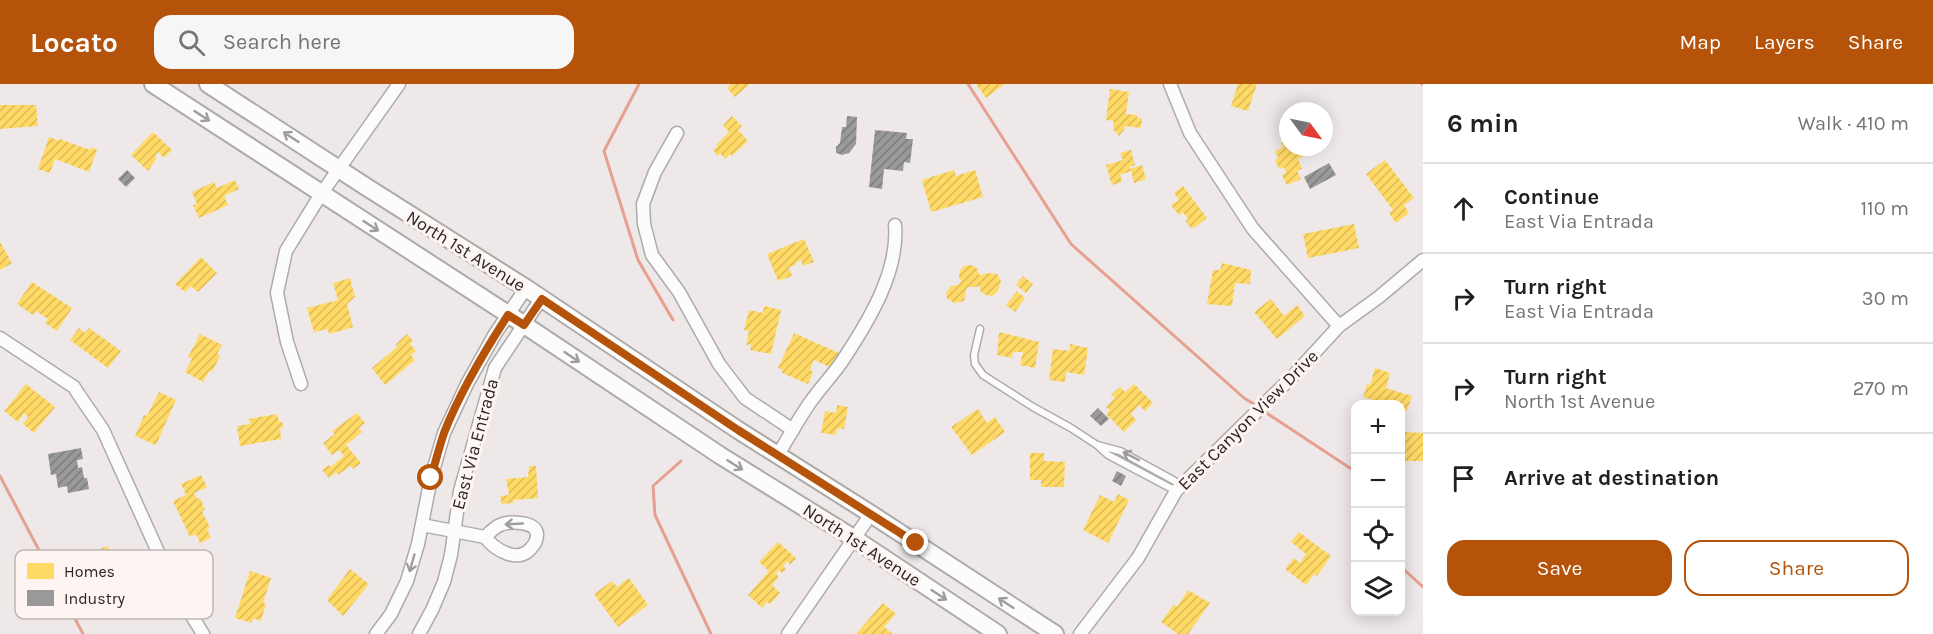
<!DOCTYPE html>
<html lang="en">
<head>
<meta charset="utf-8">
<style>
  :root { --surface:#fff; --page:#f6f6f6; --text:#202124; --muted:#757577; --line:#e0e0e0; --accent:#b45309 }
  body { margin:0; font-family:Karla,sans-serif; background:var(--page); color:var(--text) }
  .controls { position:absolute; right:18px; bottom:18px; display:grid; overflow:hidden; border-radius:12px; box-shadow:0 3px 15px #0003 }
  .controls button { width:54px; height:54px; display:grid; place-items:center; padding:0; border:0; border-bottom:2px solid var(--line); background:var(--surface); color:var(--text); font:30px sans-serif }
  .compass { position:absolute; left:1279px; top:18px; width:54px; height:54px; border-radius:50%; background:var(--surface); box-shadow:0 3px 15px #0003; rotate:123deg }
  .stop { position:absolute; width:18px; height:18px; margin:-14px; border:4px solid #b45309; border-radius:50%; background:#fff }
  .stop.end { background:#b45309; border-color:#fff; box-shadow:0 2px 6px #0008 }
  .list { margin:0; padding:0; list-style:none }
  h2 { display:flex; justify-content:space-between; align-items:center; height:78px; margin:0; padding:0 24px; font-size:26px }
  h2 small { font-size:20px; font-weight:400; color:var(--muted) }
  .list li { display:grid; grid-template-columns:39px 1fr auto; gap:18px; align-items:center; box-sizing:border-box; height:90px; padding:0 24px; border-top:2px solid var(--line) }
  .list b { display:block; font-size:22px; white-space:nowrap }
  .list p { margin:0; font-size:20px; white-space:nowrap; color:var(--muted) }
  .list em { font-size:20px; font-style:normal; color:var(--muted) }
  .actions { display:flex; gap:12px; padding:18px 24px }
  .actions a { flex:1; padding:14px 0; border:2px solid var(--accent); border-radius:18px; text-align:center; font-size:21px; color:var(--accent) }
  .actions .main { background:var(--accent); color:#fff }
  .icon { flex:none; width:33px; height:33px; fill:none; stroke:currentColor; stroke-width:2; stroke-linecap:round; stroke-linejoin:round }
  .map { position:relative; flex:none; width:1423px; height:550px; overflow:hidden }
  header { display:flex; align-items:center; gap:36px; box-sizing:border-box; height:84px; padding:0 30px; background:var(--accent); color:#fff }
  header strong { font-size:28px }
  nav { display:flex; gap:33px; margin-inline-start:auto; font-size:21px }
  .search { width:420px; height:54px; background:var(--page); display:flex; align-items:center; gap:15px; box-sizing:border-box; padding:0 21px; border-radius:18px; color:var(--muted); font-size:22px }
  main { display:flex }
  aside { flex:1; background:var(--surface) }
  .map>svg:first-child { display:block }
  .homes { fill:url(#homes-hatch) }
  .industry { fill:url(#industry-hatch) }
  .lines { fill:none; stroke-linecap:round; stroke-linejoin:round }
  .stream { stroke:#e6a090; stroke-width:3 }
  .service-casing { stroke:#aeaaaa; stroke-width:9 }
  .minor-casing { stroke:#aeaaaa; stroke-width:15 }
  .secondary-casing { stroke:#aeaaaa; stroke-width:20 }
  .service { stroke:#fcfcfc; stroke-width:6 }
  .minor { stroke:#fcfcfc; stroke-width:12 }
  .secondary { stroke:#fcfcfc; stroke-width:16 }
  .oneway { stroke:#9e9c9c }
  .route { stroke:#b45309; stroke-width:8 }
  .labels { text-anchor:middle; stroke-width:6; stroke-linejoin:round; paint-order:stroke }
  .street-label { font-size:18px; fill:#2a2626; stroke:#fef4f2 }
  .key { fill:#fef4f2; stroke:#beb6b5; stroke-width:1.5 }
  .key-label { font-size:16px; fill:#2a2626 }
</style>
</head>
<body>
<header>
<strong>Locato</strong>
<div class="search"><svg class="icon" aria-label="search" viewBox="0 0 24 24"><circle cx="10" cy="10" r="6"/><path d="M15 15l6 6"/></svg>Search here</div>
<nav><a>Map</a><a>Layers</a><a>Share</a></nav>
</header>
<main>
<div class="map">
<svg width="1423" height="550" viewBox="0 0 1423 550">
  <defs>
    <pattern id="homes-hatch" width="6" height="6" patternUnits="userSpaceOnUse" patternTransform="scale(1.5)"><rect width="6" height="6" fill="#ffd966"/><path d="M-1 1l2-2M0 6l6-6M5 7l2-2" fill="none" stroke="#dbba58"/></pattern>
    <pattern id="industry-hatch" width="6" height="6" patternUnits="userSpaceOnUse" patternTransform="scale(1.5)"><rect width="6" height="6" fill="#999"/><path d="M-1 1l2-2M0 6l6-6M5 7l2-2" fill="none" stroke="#7d7d7d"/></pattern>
  </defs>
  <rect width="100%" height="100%" fill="#eee9e8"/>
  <g class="homes">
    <path d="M731,0h19l-15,13 -8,-9z"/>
    <path d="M976,0h29l-19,14z"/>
    <path d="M1238,0h19l-9,27 -17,-5z"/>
    <path d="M1110,5l19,3 -3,22 11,1v3h5l-1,10 -16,-2 -1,4 -5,6 -6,-7 1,-8 -8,-1z"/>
    <path d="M0,21h36l2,21 -38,3z"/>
    <path d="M732,32l10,10 -4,4 10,11 -16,15 -2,-2 -5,5 -5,-6 -2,3 -5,-6 5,-4 -2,-1 13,-13 -6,-7z"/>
    <path d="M153,48l19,18 -8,8 -6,-6 -3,4 2,2 -9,13 -17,-16z"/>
    <path d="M49,53l10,4 1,-2 30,11 1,-3 6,3 -8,22 -34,-13 -5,14 -12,-4z"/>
    <path d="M1288,56v7h13l1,2 3,-1 3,6 -10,5 4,10 -5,2 4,8 -14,6 -5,-10 4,-2 -2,-6 -5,2 -4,-9 3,-2 -3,-7 8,-4 -2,-4z"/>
    <path d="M1131,66l4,15 -6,2 1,2 12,-4 4,14 -12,4 -3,-12 -11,4 2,7 -10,3 -6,-20 17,-5 -3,-7z"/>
    <path d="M1385,76l29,38 -10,7 5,8 -13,10 -7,-10 4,-3 -27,-36z"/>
    <path d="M954,86l2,6 19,-6 8,27 -52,15 -9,-32z"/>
    <path d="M235,96l4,9 -15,7 4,9 -29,13 -6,-13 4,-1 -5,-12 22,-10 3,6z"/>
    <path d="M1183,102l24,32 -13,10 -1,-1 -2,1 -6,-7 3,-2 -5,-7 -4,3 -8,-10 8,-5 -5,-7z"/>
    <path d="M1354,140l5,24 -51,10 -5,-24z"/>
    <path d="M804,155l10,23 -11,4 -2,-6 -6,3 1,2 -7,2 3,9 -14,5 -11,-27z"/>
    <path d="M0,158l12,21 -12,7z"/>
    <path d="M201,173l16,16 -19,19 -7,-6 -6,6 -10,-8z"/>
    <path d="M1222,179l29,7 -1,14 -15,-1 -3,23 -25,-2 6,-34h7z"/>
    <path d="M971,181l6,3 2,7 10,-2 8,1 4,7 -3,10 -6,5 -6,-1 -5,-3 -2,-6 -3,1h-8l-2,3 -2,11 -10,2 -7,-5 -1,-5 5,-7 7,-1 3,-4 -2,-5 1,-5 4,-5z"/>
    <path d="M1023,192l10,8 -7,9 -10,-8z"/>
    <path d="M350,194l5,19 -8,7 6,23 -24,7 -1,-5 -14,3 -7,-24 31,-8 -5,-17z"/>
    <path d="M32,198l40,26 -15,23 -12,-8 3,-4 -12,-8 -3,4 -16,-11z"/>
    <path d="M1017,207l8,7 -10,14 -9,-7z"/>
    <path d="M1271,215l13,17 13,-11 8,11 -28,23 -23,-27z"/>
    <path d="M764,222l17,4 -10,44 -21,-4 1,-6 -5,1 3,-14 -5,-1 5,-20 14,3z"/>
    <path d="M79,244l6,5 4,-5 32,23 -13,17 -38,-28z"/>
    <path d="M999,248l40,10 -4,26 -15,-3 3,-13h-10l-1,6 -15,-3z"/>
    <path d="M794,249l47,21 -7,15 -20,-9 -4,10 3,2 -5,12 -26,-11 1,-3 -5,-2z"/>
    <path d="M200,250l22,11 -5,9 3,2 -8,16 -2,-2 -7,12 -18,-10 7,-13 -4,-2z"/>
    <path d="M407,250l6,7 -3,3 6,7 -5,4 4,5 -30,25 -13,-17 25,-21 -1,-3z"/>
    <path d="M1070,260l18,4 -4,27 -18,-3 -1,10 -16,-2 4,-31 17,2z"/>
    <path d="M1375,284l15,5 -4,15 26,8 -5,15 -7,-2v-5h-13l-24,-7 4,-13 3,1z"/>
    <path d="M26,300l29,23 -21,26 -11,-9 5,-7 -4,-4 -6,9 -14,-11z"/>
    <path d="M1134,300l19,19 -8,8 -6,-6 -8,9 5,6 -12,12 -18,-18 4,-4 -4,-3 9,-9 -4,-3 9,-8 5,5z"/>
    <path d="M159,308l17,8 -20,45 -21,-9 9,-21 3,1z"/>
    <path d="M837,321l11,2 -4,22 -7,-1 -1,7 -15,-2 4,-22 11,2z"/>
    <path d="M978,325l9,14 8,-6 10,15 -33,23 -21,-28z"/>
    <path d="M357,329l8,10 -6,5 3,4 -16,13 15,18 -8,6 -3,-3 -12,9 -2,-3 -7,6 -7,-8 7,-5 1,2 14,-11 -5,-6 -7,5 -9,-12 12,-9 -3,-3z"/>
    <path d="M277,330l2,8 3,-1 1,7h-3l1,11 -41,7 -3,-20 13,-2 -1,-5z"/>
    <path d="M1405,348l18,1v28h-23v-15h5z"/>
    <path d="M1030,369h14v8l21,1 -1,25h-23v-7h-11z"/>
    <path d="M529,382h7l2,32 -25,2v3l-11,1 -2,-8 9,-1 -3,-16 22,-2z"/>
    <path d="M201,391l6,12 -13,6 3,6 3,-1 5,12 -3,1 8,17 -3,1 4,9 -11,5 -4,-9 -6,3 -17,-36 13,-6 -5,-11z"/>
    <path d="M1118,410l11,6 -21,43 -25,-13 17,-35 14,7z"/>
    <path d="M1299,448l32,24 -14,20 -3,-2 -8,11 -21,-16 9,-11 6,5 6,-9 -15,-12z"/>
    <path d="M778,458l18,16 -6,7 -2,-4 -5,5 3,3 -4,4 -3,-3 -3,4 3,3 -7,8 8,8 -10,11 -3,-2 -5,6 -14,-13 21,-24 -10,-9z"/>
    <path d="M108,462l3,8 11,-5 14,35 -21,8 -7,-18 -4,1 -9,-24z"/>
    <path d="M350,485l19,15 -26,32 -16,-16z"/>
    <path d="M250,487l21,7 -8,25 3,1 -5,17 -8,-3 -1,5 -17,-5z"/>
    <path d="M629,494l19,27 -30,22 -24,-33 18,-13 5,6z"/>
    <path d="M1188,506l22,13 -22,31h-10l-17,-12 13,-18 3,3z"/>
    <path d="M883,519l13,11 -12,13 9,7h-37z"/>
  </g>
  <g class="industry">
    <path d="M847,32l10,1 -1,27 -7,9 -7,2 -6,-2v-6l4,-4 2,-16h4z"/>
    <path d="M875,46l32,3 -1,6h7l-3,24 -6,-1 -1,9 -19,-2 -2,20 -13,-2z"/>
    <path d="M1329,79l7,12 -26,14 -6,-12z"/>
    <path d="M127,86l8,8 -9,9 -8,-8z"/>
    <path d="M1098,324l11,11 -8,7 -11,-10z"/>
    <path d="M81,364l2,11 -6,1 1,8 4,-1 2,11h3l2,11 -21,4 -1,-7 -9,2 -2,-14 -5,1 -3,-21z"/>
    <path d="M1117,387l9,5 -5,10 -9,-5z"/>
  </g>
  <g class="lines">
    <g class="stream">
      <path d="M639,0l-35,67 34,109 35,60"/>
      <path d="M968,0l103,160 173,154 13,8"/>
      <path d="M1422,0h1"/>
      <path d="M1262,326l94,62"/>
      <path d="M681,377l-28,25 2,29 56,119"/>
      <path d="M0,392l83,158"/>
      <path d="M1400,482l23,21"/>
    </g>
    <defs>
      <g id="service">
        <path d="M980,245l-6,26 1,9 8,11 50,32 38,21 26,17"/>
        <path d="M1176,407l-68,-36 -11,-10 23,6 62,34"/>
      </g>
      <g id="minor">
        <path d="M1170,0l20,49 63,96 86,97"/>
        <path d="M677,49l-22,39 -12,32 1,20 8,31 27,37 40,72 26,34 48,32"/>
        <path d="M0,254l74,49 3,5 26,38 70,155 30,49"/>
        <path d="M301,300l-14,-42 -10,-49 9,-42 35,-57 78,-110"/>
        <path d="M778,371c10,-17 20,-35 31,-51 11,-16 24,-29 34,-44 25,-38 56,-88 52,-135"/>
        <path d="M422,441l63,12c10,13 34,28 47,10 3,-3 5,-8 5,-13 -1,-13 -28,-13 -37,-9 -5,2 -11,8 -15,12"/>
        <path d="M376,550l15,-20 16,-33 11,-37 13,-66 13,-45 23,-49 28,-50 31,-46"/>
        <path d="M419,550l13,-24 12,-28 7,-27 9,-64 35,-123 46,-69"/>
        <path d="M788,550l83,-120"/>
        <path d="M1080,550l58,-76 38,-67 119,-117 44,-48 40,-29 44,-37"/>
      </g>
      <g id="secondary">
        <path d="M153,0l364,236 204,136 134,83 143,95"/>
        <path d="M208,0l160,104 158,100 212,142 133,84 184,120"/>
      </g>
    </defs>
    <use href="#service" class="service-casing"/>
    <use href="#minor" class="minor-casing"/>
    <use href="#secondary" class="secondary-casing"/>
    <use href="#service" class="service"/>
    <use href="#minor" class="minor"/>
    <use href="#secondary" class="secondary"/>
  </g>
  <defs><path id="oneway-shaft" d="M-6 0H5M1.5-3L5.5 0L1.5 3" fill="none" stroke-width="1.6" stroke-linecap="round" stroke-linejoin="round" transform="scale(1.5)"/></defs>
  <g class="oneway">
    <use href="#oneway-shaft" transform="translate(202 32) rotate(33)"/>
    <use href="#oneway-shaft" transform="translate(291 53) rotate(-147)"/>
    <use href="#oneway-shaft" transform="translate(371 142) rotate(33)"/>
    <use href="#oneway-shaft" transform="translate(572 273) rotate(34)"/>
    <use href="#oneway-shaft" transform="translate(1131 372) rotate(-153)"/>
    <use href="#oneway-shaft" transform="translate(735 381) rotate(32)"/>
    <use href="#oneway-shaft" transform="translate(514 440) rotate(177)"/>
    <use href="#oneway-shaft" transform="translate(412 479) rotate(106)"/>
    <use href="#oneway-shaft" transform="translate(939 511) rotate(33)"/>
    <use href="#oneway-shaft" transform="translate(1006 519) rotate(-147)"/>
  </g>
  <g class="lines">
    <path class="route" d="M431,394c4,-15 8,-30 13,-45 16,-41 40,-81 64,-118l16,10 18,-26 196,131 178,113"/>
  </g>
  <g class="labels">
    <g class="street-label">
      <text transform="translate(466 167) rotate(32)" y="6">North 1st Avenue</text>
      <text transform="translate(1248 336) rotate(-45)" y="6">East Canyon View Drive</text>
      <text transform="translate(475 360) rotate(-75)" y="6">East Via Entrada</text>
      <text transform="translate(862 461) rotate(33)" y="6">North 1st Avenue</text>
    </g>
  </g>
  <rect x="15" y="466" width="198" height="69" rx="9" class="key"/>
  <rect x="27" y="479" width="27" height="16" fill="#ffd966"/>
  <rect x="27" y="506" width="27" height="16" fill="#999"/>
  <g class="key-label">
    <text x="64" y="493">Homes</text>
    <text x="64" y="520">Industry</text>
  </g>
</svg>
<div class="controls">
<button>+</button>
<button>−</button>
<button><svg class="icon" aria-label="locate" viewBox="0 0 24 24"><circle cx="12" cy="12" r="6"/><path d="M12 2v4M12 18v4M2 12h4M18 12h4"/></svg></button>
<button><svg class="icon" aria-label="layers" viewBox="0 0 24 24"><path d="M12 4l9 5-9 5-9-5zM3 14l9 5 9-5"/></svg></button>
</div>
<svg class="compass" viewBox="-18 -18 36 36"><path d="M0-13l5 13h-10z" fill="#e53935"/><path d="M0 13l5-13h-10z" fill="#757577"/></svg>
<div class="stop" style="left:431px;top:394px"></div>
<div class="stop end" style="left:916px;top:459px"></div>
</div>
<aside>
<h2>6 min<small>Walk · 410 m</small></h2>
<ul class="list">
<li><svg class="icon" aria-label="ahead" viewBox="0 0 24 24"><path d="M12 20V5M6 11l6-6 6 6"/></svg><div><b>Continue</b><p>East Via Entrada</p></div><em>110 m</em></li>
<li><svg class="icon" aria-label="right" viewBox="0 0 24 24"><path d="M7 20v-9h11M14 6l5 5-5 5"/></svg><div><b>Turn right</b><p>East Via Entrada</p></div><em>30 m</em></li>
<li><svg class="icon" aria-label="right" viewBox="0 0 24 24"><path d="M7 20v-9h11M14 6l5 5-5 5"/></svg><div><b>Turn right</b><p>North 1st Avenue</p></div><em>270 m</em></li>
<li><svg class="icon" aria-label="arrive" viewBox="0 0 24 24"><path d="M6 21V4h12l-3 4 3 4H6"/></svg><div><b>Arrive at destination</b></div></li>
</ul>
<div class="actions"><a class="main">Save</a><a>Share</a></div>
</aside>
</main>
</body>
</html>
